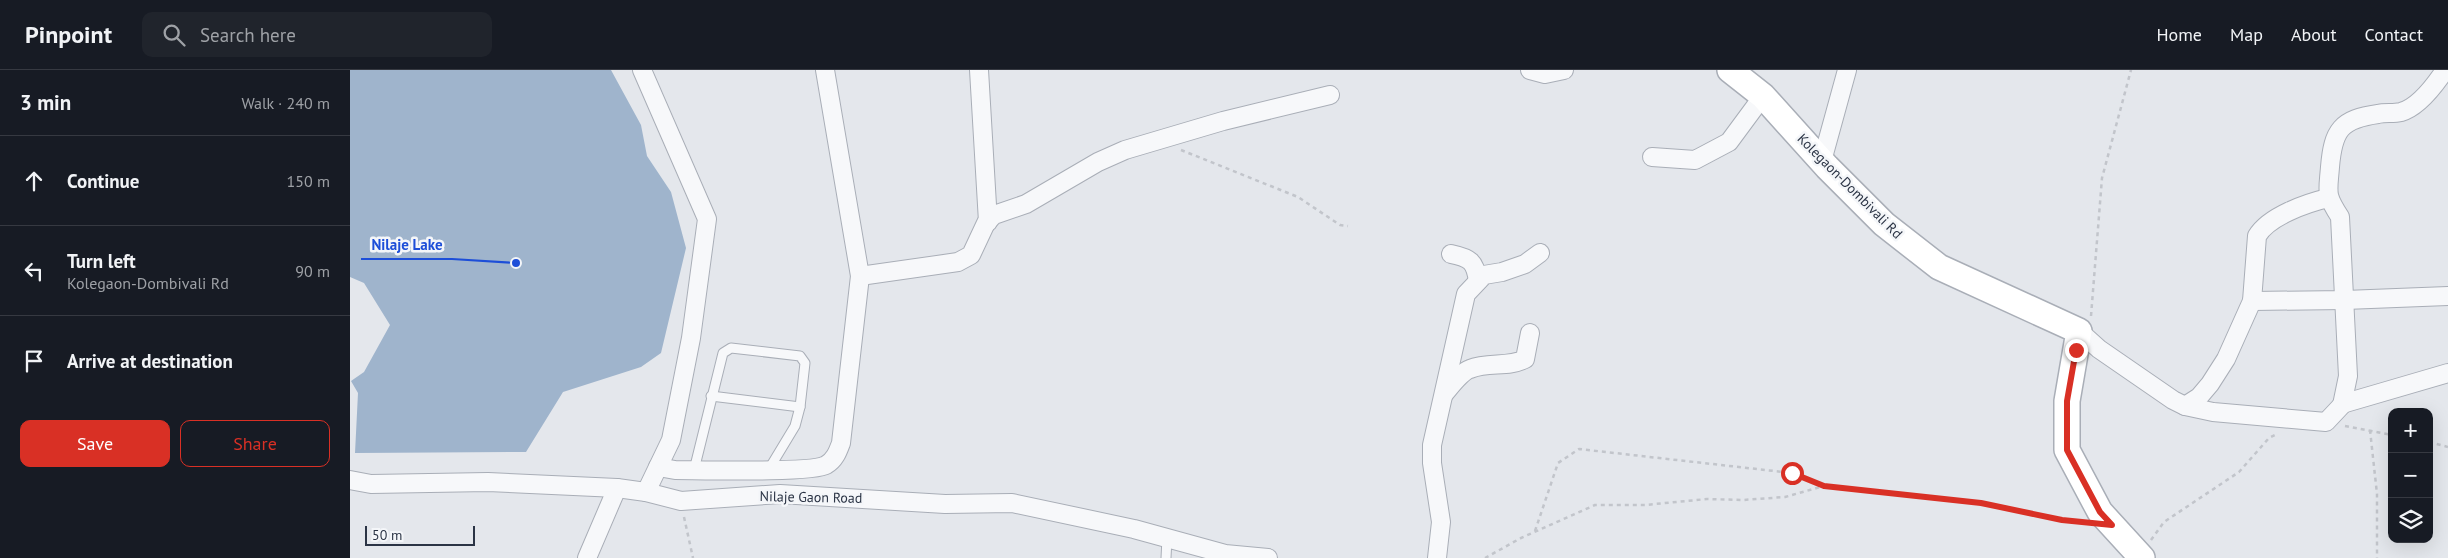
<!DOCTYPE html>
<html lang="en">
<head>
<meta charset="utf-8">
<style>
  :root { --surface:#171b24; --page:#20242c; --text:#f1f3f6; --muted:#9ea1a6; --line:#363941; --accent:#d93025 }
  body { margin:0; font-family:"PT Sans",sans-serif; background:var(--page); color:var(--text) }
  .controls { position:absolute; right:15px; bottom:15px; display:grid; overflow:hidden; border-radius:10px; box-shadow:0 5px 20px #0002 }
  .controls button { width:45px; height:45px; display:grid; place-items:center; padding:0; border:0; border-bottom:1px solid var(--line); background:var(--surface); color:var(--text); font:25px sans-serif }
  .scale { position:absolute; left:15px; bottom:12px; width:110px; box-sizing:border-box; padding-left:5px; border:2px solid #2b3445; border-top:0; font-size:14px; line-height:18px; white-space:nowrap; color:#2b3445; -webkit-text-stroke:4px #f4f6f9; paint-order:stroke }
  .stop { position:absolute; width:15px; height:15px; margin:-11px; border:4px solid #d93025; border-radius:50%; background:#fff }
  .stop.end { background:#d93025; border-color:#fff; box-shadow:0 1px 5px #0008 }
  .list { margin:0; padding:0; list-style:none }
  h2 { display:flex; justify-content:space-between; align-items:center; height:65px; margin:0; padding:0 20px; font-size:21px }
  h2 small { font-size:16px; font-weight:400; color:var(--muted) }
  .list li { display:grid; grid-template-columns:32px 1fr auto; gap:15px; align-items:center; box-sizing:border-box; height:90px; padding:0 20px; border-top:1px solid var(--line) }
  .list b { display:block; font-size:19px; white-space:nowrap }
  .list p { margin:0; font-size:16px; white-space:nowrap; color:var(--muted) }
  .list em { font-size:16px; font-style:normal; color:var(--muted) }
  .actions { display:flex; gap:10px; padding:15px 20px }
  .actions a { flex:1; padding:11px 0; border:1px solid var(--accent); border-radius:10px; text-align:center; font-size:18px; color:var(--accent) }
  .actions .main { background:var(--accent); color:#fff }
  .icon { flex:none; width:28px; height:28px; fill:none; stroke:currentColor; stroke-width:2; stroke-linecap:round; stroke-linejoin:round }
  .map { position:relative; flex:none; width:2098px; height:488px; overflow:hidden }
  header { display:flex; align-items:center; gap:30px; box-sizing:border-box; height:70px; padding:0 25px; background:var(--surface); border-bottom:1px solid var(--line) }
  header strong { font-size:24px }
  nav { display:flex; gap:28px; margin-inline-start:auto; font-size:18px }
  .search { width:350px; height:45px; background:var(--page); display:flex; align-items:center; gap:12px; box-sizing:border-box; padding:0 18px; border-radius:10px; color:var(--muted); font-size:19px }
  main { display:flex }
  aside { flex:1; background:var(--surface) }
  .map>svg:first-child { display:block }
  .water { fill:#9fb4cc }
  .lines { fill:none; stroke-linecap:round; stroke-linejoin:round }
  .lane-casing { stroke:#a9aeb7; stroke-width:11 }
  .street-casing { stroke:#a9aeb7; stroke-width:20 }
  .secondary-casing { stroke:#a9aeb7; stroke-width:28 }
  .path { stroke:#c2c5cb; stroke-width:2.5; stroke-dasharray:4 4; stroke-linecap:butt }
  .lane { stroke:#f7f8fa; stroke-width:9 }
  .street { stroke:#f7f8fa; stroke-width:18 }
  .secondary { stroke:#fff; stroke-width:25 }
  .route { stroke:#d93025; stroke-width:6 }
  .labels { text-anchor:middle; stroke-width:5; stroke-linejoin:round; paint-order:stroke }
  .street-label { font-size:14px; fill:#2b3445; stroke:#f4f6f9 }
  .leader { fill:none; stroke:#1d4ed8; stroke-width:2 }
  .callout-dot { fill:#1d4ed8; stroke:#f4f6f9; stroke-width:2 }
  .callout-label { font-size:15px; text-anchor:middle; font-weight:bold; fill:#1d4ed8; stroke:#f4f6f9; stroke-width:5; stroke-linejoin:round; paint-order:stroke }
</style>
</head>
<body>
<header>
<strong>Pinpoint</strong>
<div class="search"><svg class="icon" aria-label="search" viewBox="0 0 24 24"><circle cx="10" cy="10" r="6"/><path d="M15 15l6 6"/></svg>Search here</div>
<nav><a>Home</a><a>Map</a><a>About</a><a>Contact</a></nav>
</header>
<main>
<aside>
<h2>3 min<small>Walk · 240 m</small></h2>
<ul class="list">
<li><svg class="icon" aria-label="ahead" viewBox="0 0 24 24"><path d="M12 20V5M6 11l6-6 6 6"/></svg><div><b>Continue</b></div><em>150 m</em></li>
<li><svg class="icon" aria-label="left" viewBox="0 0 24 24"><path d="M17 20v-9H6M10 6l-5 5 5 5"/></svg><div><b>Turn left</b><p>Kolegaon-Dombivali Rd</p></div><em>90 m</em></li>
<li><svg class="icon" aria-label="arrive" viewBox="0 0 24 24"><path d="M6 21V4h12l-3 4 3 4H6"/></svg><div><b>Arrive at destination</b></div></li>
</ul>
<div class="actions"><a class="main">Save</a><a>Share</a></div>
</aside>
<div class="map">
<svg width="2098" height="488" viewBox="0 0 2098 488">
  <rect width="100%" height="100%" fill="#e4e7ec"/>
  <path class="water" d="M0,0h261l30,55 6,31 24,36 15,56 -25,105 -20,14 -78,25 -37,60 -171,1 3,-60 -7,-12 13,-9 26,-47 -26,-42 -14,-6z"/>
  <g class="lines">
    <defs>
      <g id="lane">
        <path d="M361,326l89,11"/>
        <path d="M344,400l29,-117 8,-5 69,8 5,7 -5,44 -5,19 -26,43"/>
        <path d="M816,488l1,-20"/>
      </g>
      <g id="street">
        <path d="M292,0l65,149 -16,119 -20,102 -25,52"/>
        <path d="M629,0l9,152"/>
        <path d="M1180,0l15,4 19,-4"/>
        <path d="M1302,87l43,3 34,-18 34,-46"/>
        <path d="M1472,91l25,-91"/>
        <path d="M1101,184c19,4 24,7 27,27"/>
        <path d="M510,206l98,-14 13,-7 15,-32 8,-8 32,-11 72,-42 27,-12 98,-29 107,-26"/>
        <path d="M1902,231l93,-1 103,-4"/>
        <path d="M1729,261l20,18 74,51 12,6 28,6 113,10 16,-17 6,-29 -8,-159c-15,-23 -12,-24 -10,-50 3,-37 11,-48 48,-53 7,-2 15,0 23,-2 18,-5 34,-27 44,-42"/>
        <path d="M1094,324c7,-8 17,-22 26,-25 18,-8 38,-1 55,-10l5,-26"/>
        <path d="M1992,334l106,-31"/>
        <path d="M1835,336l14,-9 11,-13 16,-25 26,-58 5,-65c12,-20 50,-33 71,-38"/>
        <path d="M308,397l17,3c23,0 138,3 151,-5 9,-5 12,-14 15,-22l19,-167 -35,-206"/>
        <path d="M0,410l21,4 117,-2 129,6 29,4 35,9 99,-7 165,10 67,-1 122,26 91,25 43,4"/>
        <path d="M237,488l30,-70"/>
        <path d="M1087,488l4,-36 -9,-59v-18l34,-151 18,-19 18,-3 23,-8 15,-11"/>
      </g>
      <path id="secondary" d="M1380,0l33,26 64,71 57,57 55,43 140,64 -12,70v49l33,62 42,46"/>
    </defs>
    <use href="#lane" class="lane-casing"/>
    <use href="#street" class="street-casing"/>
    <use href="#secondary" class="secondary-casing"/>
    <g class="path">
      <path d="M831,80l117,47 42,28 8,1"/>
      <path d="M1741,246l11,-138 29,-108"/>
      <path d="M1995,356l47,9"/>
      <path d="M2020,360l7,64v64"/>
      <path d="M2079,372l19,5"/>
      <path d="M334,447l9,41"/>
      <path d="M1185,461l23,-68 21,-14 213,24 30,12"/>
      <path d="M1801,470l13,-18 75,-50 30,-34 6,-3"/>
      <path d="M1135,488l36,-20 74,-33h50l62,-6 36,1 42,-3 39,-11 157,17 81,18 21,1"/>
    </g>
    <use href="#lane" class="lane"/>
    <use href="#street" class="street"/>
    <use href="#secondary" class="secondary"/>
  </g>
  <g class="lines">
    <path class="route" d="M1442,403l32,13 157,17 81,17 50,5 -12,-13 -33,-62v-49l9,-51"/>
  </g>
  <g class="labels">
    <g class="street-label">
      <text transform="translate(1500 116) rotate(45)" y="5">Kolegaon-Dombivali Rd</text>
      <text transform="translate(461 427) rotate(1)" y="5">Nilaje Gaon Road</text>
    </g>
  </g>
  <path class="leader" d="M166 193L102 189H11"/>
  <circle class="callout-dot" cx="166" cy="193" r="5"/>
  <g class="callout-label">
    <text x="57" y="180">Nilaje Lake</text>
  </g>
</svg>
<div class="controls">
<button>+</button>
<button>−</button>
<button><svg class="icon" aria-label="layers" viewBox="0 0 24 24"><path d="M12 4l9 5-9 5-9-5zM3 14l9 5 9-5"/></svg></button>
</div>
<div class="scale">50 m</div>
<div class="stop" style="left:1442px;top:403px"></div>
<div class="stop end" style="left:1726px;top:280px"></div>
</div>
</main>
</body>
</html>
